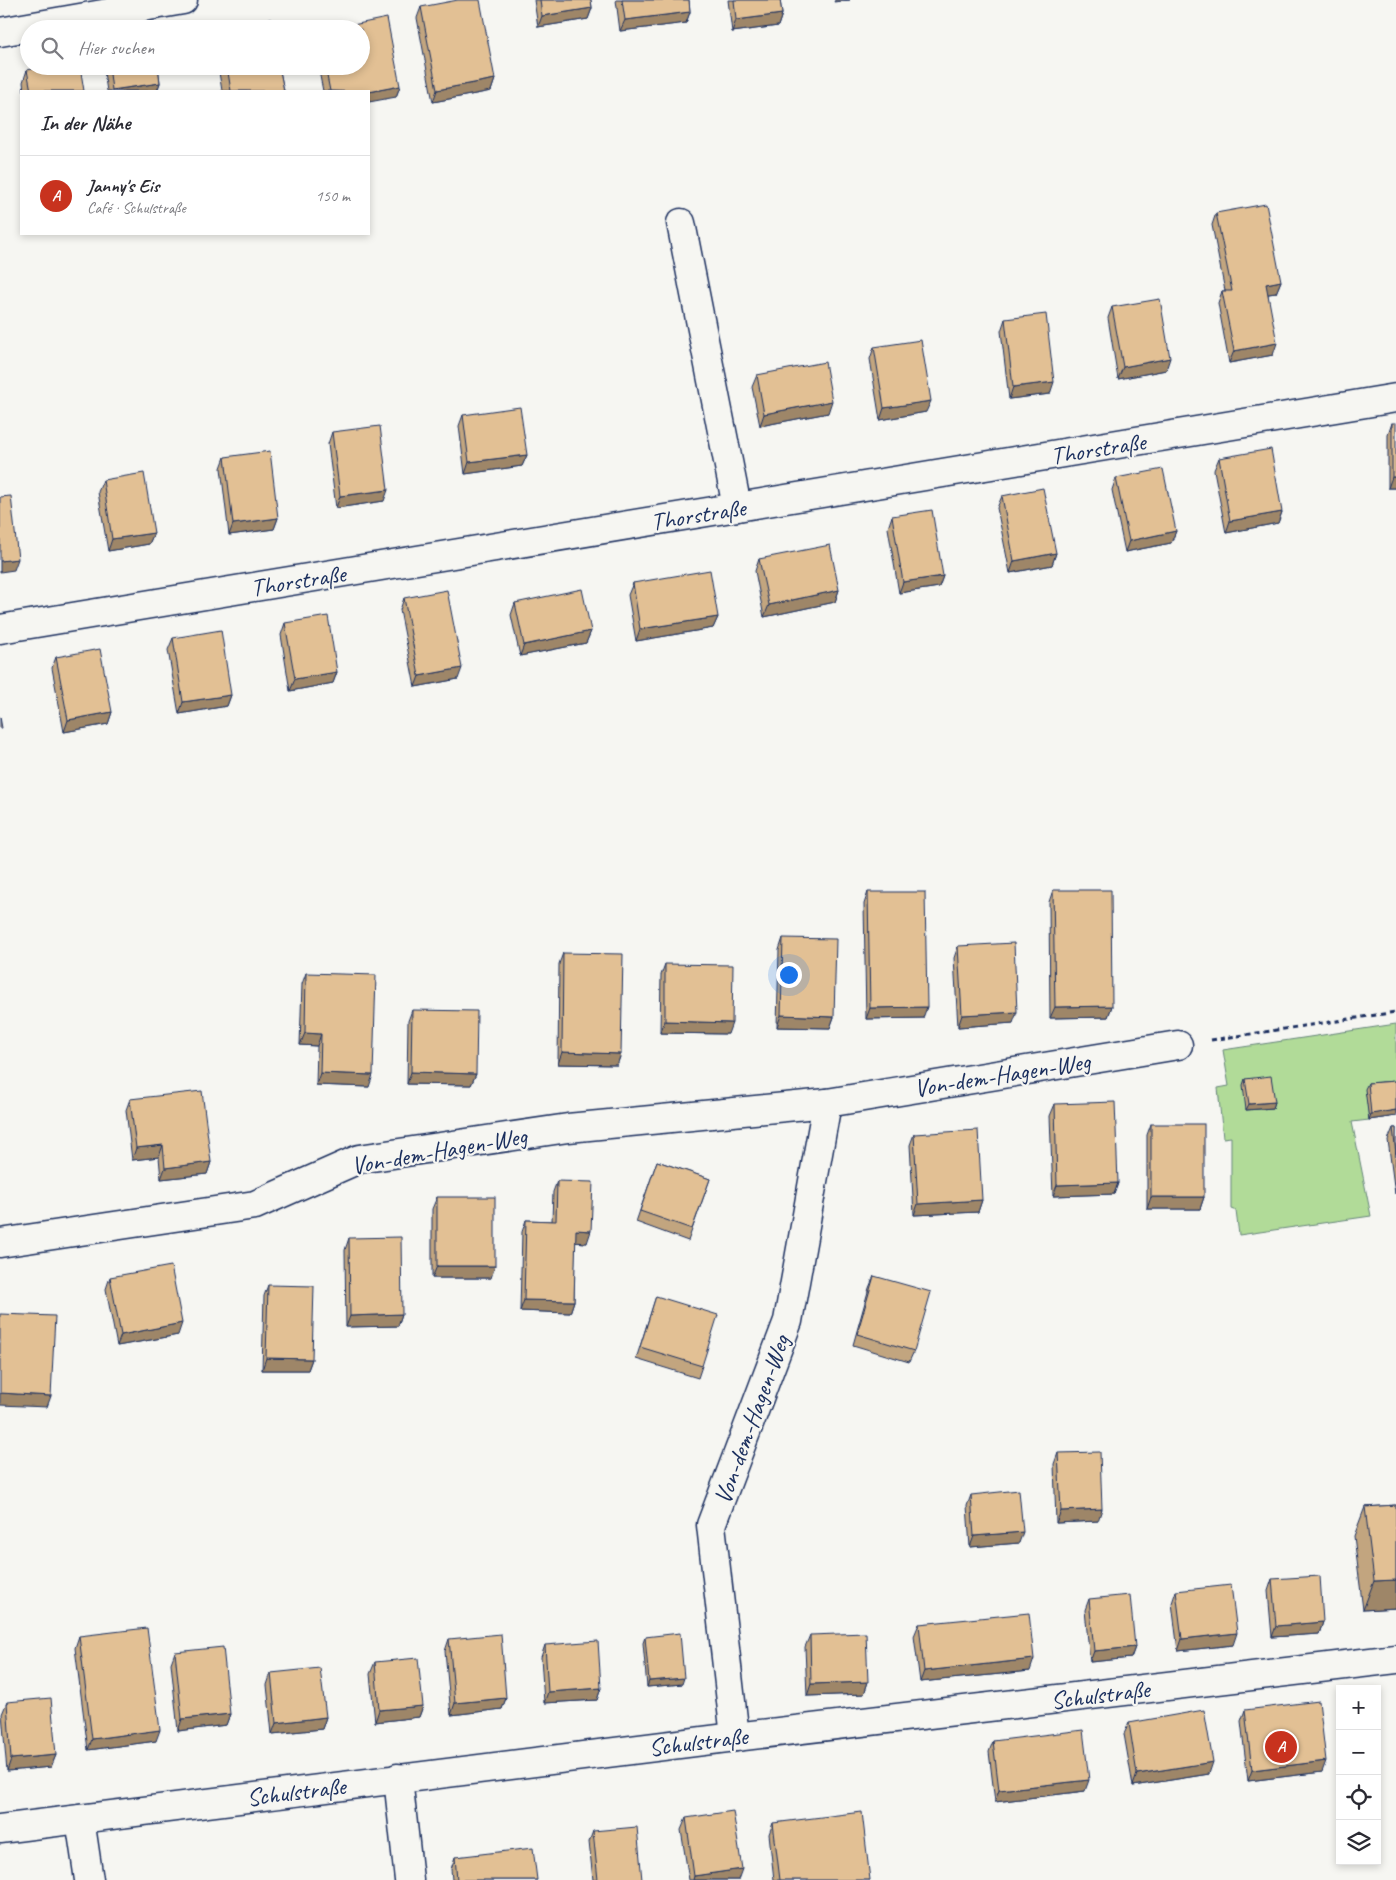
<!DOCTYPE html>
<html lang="de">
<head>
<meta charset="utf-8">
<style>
  :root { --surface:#fff; --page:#f7f7f7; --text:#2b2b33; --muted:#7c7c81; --line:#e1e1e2; --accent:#c8321e }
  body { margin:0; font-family:Caveat,sans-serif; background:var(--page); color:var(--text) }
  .controls { position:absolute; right:15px; bottom:15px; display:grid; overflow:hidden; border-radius:0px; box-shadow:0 2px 8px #0003 }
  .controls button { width:45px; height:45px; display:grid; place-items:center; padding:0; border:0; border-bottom:1px solid var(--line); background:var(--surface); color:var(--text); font:25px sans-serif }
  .you { position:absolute; left:788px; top:974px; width:18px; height:18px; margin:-12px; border:4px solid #fff; border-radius:50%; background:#1a73e8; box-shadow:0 0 0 8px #1a73e833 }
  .badge { display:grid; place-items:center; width:32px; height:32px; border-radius:50%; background:var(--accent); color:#fff; font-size:16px; font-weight:700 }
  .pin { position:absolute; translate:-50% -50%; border:2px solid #fff; box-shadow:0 1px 5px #0006 }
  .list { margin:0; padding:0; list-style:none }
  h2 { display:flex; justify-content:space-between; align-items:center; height:65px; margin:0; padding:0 20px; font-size:21px }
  h2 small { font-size:16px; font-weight:400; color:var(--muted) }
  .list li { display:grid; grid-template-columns:32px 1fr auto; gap:15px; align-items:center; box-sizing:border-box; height:80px; padding:0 20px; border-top:1px solid var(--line) }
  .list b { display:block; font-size:19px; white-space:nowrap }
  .list p { margin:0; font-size:16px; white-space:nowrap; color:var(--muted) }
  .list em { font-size:16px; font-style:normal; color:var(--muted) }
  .icon { flex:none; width:28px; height:28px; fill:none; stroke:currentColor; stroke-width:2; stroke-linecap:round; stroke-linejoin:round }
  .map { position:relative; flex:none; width:1396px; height:1880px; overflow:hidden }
  .search { position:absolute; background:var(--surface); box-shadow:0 2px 8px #0003; left:20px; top:20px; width:350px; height:55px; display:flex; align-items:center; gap:12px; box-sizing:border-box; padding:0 18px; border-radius:28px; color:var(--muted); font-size:19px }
  .panel { position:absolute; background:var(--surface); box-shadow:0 2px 8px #0003; left:20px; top:90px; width:350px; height:145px; border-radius:0px }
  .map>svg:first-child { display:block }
  .green { fill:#b1db98; stroke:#66857b }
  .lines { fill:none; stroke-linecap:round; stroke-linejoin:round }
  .minor-casing { stroke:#1b2f5e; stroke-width:31 }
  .path { stroke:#1b2f5e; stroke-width:3; stroke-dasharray:5 4; stroke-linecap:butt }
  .minor { stroke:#f6f6f2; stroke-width:28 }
  .wall { fill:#c2a57f; stroke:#1b2f5e }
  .shaded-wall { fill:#9e8668; stroke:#1b2f5e }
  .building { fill:#e2c094; stroke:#1b2f5e }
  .labels { text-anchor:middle; stroke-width:4.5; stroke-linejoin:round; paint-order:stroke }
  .street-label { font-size:25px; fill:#1b2f5e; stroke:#f6f6f2 }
</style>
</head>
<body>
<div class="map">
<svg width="1396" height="1880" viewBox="0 0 1396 1880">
  <rect width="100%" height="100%" fill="#f6f6f2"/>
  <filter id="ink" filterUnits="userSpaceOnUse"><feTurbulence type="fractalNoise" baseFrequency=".02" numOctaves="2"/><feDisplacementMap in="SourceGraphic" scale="10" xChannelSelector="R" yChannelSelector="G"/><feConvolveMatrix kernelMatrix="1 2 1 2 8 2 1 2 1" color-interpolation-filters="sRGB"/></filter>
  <g filter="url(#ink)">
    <path class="green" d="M1396,1024v63l-30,2 3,31 -17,2 19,94 -132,19 -3,-24 -5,-2v-72l-8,1 -5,-50 11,-2 -6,-36z"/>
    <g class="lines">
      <defs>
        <g id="minor">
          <path d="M0,32l183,-32"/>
          <path d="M681,223l56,284"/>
          <path d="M0,629l1396,-231"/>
          <path d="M0,1243l255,-38 104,-46 209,-31 259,-25 351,-58"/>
          <path d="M735,1737l-24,-212 77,-204 39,-218"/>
          <path d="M398,1778l11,102"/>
          <path d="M80,1819l9,61"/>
          <path d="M0,1829l735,-92 661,-78"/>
        </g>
      </defs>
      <use href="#minor" class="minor-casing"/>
      <path class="path" d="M1211,1040l185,-28"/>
      <use href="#minor" class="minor"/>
    </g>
    <g class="wall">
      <path d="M534,0h57l1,8 -4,11 -50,8z"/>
      <path d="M616,0h73l1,12 -4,11 -66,8z"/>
      <path d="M728,0h52l2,14 -4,12 -46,6z"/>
      <path d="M421,7l74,72 -4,12 -58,11 -16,-84z"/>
      <path d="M103,66h55l2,17 -3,8h-50z"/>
      <path d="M218,66h61l5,25h-62z"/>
      <path d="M318,66h43l39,20 -4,11 -27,-6h-46z"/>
      <path d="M27,70l57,21h-60l-1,-9z"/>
      <path d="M1216,213l65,68 -5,12 -8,1 5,61 -44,8 -11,-60 4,-12h3l-13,-66z"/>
      <path d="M1112,307l54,63 -48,9 -10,-61z"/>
      <path d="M1005,319l45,75 -41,5 -8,-68z"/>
      <path d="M874,347l52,65 -46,8 -10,-61z"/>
      <path d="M757,375l71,38 -68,13 -8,-39z"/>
      <path d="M463,415l64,40 -5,11 -57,8 -6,-48z"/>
      <path d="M1392,423l4,65h-8v-53z"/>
      <path d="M332,432l52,69 -48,7 -8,-64z"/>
      <path d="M225,457l53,61 -4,11 -45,6 -8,-67z"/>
      <path d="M1219,458l63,54 -4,11 -52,10 -12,-63z"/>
      <path d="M1116,478l60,53 -5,12 -46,9 -13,-62z"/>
      <path d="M103,480l51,53 -5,11 -41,7 -10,-59z"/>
      <path d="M1002,496l54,57 -4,12 -42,8 -13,-65z"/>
      <path d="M892,516l51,60 -4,11 -40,6 -11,-65z"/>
      <path d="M759,559l80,31 -4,12 -71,15 -9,-46z"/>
      <path d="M633,583l85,34 -5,11 -77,13 -8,-46z"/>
      <path d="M404,598l54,81 -43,8 -15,-77z"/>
      <path d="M515,603l76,28 -5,12 -66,13 -9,-41z"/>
      <path d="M285,623l52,49 -4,11 -43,8 -9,-56z"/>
      <path d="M173,638l58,57 -4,11 -48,8 -11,-64z"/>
      <path d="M56,657l56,55 -4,12 -44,8 -12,-64z"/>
      <path d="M1053,890l59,116 -4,11 -58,1 -1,-116z"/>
      <path d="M868,892l55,126 -57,1 -2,-115z"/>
      <path d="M783,938l51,79 -4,11 -53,-1 2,-77z"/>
      <path d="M958,946l55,77 -55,4 -4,-69z"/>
      <path d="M563,953l58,101 -4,11 -59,-1 1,-100z"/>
      <path d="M665,964l63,70 -68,-1 1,-58z"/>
      <path d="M306,973l63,114 -53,-2 1,-39 -17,-1 2,-61z"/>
      <path d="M412,1010l64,64 -5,11 -64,-1 1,-63z"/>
      <path d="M1245,1079l30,23 -2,6 -27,2 -3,-25z"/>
      <path d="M1396,1081v35l-27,4 -4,-31 3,-6z"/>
      <path d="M130,1099l81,63 -4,12 -46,5 -2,-22 -27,3 -6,-50z"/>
      <path d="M1055,1104l63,79 -4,11 -61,2 -3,-80z"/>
      <path d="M1151,1124l53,73 -4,12h-53v-74z"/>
      <path d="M1393,1128h3l-1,66 -7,-54z"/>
      <path d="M914,1134l68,66 -4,12 -64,3 -4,-70z"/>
      <path d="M657,1161l53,18 -22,62 -52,-19z"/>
      <path d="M557,1181l30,62 -12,-1 -1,59 -4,12 -50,-2 2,-79 4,-12 26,1 1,-29z"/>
      <path d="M437,1197l54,81h-59v-69z"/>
      <path d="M349,1238l53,76 -4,12 -52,1 -1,-77z"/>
      <path d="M874,1276l40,75 -5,11 -56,-17 16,-57z"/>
      <path d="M110,1277l68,58 -61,11 -11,-57z"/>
      <path d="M268,1285l44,74 -4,11h-46l2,-74z"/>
      <path d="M656,1296l46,70 -4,12 -62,-19z"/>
      <path d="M1058,1453l40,68 -42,2 -2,-59z"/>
      <path d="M971,1495l48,48 -49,4 -3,-41z"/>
      <path d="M1396,1505v103l-33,2 -9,-74 11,-29z"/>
      <path d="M1272,1579l51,43 -4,12 -47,3 -4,-46z"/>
      <path d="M1176,1591l57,54 -55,6 -6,-48z"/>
      <path d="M1089,1599l46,48 -4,11 -41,4 -5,-52z"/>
      <path d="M919,1624l111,47 -110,11 -6,-46z"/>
      <path d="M810,1635l58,47 -4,12 -57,2 -2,-49z"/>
      <path d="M79,1636l77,105 -68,9 -13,-102z"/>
      <path d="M645,1637l37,47 -35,3 -4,-44z"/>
      <path d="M449,1639l57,59 -4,11 -51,6 -6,-64z"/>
      <path d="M545,1645l56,43 -4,12 -53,3 -3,-46z"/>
      <path d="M175,1652l55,62 -4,11 -48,6 -7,-68z"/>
      <path d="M375,1662l48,44 -4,11 -44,5 -5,-48z"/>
      <path d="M271,1673l55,44 -4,12 -50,5 -5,-49z"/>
      <path d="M7,1702l49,53 -5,12 -44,4 -5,-57z"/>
      <path d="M1245,1710l77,62 -74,9 -7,-60z"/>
      <path d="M1129,1723l80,51 -76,12 -9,-52z"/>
      <path d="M993,1741l92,50 -90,11 -6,-50z"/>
      <path d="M686,1818l52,62h-49l-8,-50z"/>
      <path d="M773,1823l97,57h-96l-5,-46z"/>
      <path d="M593,1831l49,49h-49l-4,-38z"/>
      <path d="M455,1857l82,23h-85l-1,-11z"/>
    </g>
    <g class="shaded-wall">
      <path d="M835,0h15l-16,2z"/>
      <path d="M592,8l-4,11 -50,8 4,-11z"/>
      <path d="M690,12l-4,11 -66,8 5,-11z"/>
      <path d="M782,14l-4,12 -46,6 4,-12z"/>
      <path d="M495,79l-4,12 -58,11 4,-12z"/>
      <path d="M160,83l-3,8h-46l1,-1z"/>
      <path d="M400,86l-4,11 -27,5v-10z"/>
      <path d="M1281,281l-5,12 -15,2 5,-11z"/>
      <path d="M1277,343l-4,12 -44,8 5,-12z"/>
      <path d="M1170,358l-4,12 -48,9 5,-12z"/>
      <path d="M1054,382l-4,12 -41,5 4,-12z"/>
      <path d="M832,401l-4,12 -68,13 4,-12z"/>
      <path d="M931,401l-5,11 -46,8 4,-12z"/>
      <path d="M527,455l-5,11 -57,8 4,-12z"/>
      <path d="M1392,477h4v11h-8z"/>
      <path d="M388,490l-4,11 -48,7 4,-12z"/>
      <path d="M1282,512l-4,11 -52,10 4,-12z"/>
      <path d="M278,518l-4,11 -45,6 4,-11z"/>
      <path d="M1176,531l-5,12 -46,9 4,-11z"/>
      <path d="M154,533l-5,11 -41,7 4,-12z"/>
      <path d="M1056,553l-4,12 -42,8 4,-12z"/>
      <path d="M18,559l-4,11 -14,2v-11z"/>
      <path d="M943,576l-4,11 -40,6 4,-11z"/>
      <path d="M839,590l-4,12 -71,15 5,-12z"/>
      <path d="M718,617l-5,11 -77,13 4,-12z"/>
      <path d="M591,631l-5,12 -66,13 4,-11z"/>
      <path d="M462,668l-4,11 -43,8 4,-11z"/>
      <path d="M337,672l-4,11 -43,8 5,-12z"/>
      <path d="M231,695l-4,11 -48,8 4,-12z"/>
      <path d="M112,712l-4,12 -44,8 4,-12z"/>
      <path d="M1112,1006l-4,11 -58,1 5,-11z"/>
      <path d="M927,1007l-4,11 -57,1 4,-11z"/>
      <path d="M1017,1012l-4,11 -55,4 4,-12z"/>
      <path d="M781,1015l53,2 -4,11 -53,-1z"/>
      <path d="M665,1021l67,2 -4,11 -68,-1z"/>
      <path d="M305,1033l16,1 -4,12 -17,-1z"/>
      <path d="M562,1052l59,2 -4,11 -59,-1z"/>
      <path d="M411,1072l65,2 -5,11 -64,-1z"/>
      <path d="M320,1073l53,2 -4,12 -53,-2z"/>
      <path d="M1275,1102l-2,6 -27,2 3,-6z"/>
      <path d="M1396,1110v6l-27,4 2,-6z"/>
      <path d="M163,1145l-4,12 -27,3 4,-12z"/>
      <path d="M211,1162l-4,12 -46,5 4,-11z"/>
      <path d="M1118,1183l-4,11 -61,2 4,-11z"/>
      <path d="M1151,1197h53l-4,12h-53z"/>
      <path d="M982,1200l-4,12 -64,3 4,-11z"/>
      <path d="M576,1230l15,1 -4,12 -16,-1z"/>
      <path d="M437,1266h58l-4,12h-59z"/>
      <path d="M524,1300l50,1 -4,12 -50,-2z"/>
      <path d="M402,1314l-4,12 -52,1 4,-11z"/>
      <path d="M182,1323l-4,12 -61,11 4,-11z"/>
      <path d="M266,1358l46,1 -4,11h-46z"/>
      <path d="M0,1393l51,3 -4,11 -47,-2z"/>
      <path d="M1102,1509l-4,12 -42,2 5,-12z"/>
      <path d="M1023,1532l-4,11 -49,4 4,-11z"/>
      <path d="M1396,1580v28l-33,2 11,-29z"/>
      <path d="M1323,1622l-4,12 -47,3 4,-11z"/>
      <path d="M1237,1633l-4,12 -55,6 4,-12z"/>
      <path d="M1135,1647l-4,11 -41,4 4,-11z"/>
      <path d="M1034,1659l-4,12 -110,11 4,-11z"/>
      <path d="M684,1678l-2,6 -35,3 2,-6z"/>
      <path d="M868,1682l-4,12 -57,2 4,-12z"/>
      <path d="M601,1688l-4,12 -53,3 4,-11z"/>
      <path d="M506,1698l-4,11 -51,6 4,-12z"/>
      <path d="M423,1706l-4,11 -44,5 4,-12z"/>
      <path d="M230,1714l-4,11 -48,6 4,-12z"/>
      <path d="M326,1717l-4,12 -50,5 4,-11z"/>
      <path d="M160,1730l-4,11 -68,9 4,-11z"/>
      <path d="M56,1755l-5,12 -44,4 4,-12z"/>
      <path d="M1326,1761l-4,11 -74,9 4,-11z"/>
      <path d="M1213,1762l-4,12 -76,12 4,-12z"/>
      <path d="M1089,1780l-4,11 -90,11 4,-12z"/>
      <path d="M742,1869l-4,11h-45l1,-4z"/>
    </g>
    <g class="building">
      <path d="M458,0h22l15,79 -58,11 -16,-83z"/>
      <path d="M540,0h51l1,8 -50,8z"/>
      <path d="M622,0h67l1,12 -65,8z"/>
      <path d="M734,0h46l2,14 -46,6z"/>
      <path d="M387,18l13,68 -31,6 -39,-1 -5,-25h36v-37h-28z"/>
      <path d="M271,19l2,10h-53v-1z"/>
      <path d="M50,66h30l4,25h-53l-4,-21z"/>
      <path d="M109,66h49l2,17 -48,7z"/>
      <path d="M227,66h52l5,25h-53z"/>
      <path d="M1266,204l15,77 -15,3 11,59 -43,8 -12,-60h10l-16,-78z"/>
      <path d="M1160,299l10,59 -47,9 -11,-60z"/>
      <path d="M1046,314l8,68 -41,5 -8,-68z"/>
      <path d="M921,340l10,61 -47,7 -10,-61z"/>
      <path d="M825,362l7,39 -68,13 -7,-39z"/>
      <path d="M520,407l7,48 -58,7 -6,-47z"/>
      <rect x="1392" y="423" width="4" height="54"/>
      <path d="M380,426l8,64 -48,6 -8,-64z"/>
      <path d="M1271,449l11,63 -52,9 -11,-63z"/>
      <path d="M270,451l8,67 -45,6 -8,-67z"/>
      <path d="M1163,469l13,62 -47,10 -13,-63z"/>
      <path d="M144,473l10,60 -42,6 -9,-59z"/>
      <path d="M1043,488l13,65 -42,8 -12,-65z"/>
      <path d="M11,496l7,63 -18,2v-64z"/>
      <path d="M932,510l11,66 -40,6 -11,-66z"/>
      <path d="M830,545l9,45 -70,15 -10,-46z"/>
      <path d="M710,570l8,47 -78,12 -7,-46z"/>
      <path d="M582,589l9,42 -67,14 -9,-42z"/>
      <path d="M447,590l15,78 -43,8 -15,-78z"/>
      <path d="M328,616l9,56 -42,7 -10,-56z"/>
      <path d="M221,630l10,65 -48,7 -10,-64z"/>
      <path d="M100,649l12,63 -44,8 -12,-63z"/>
      <path d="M0,717l2,11h-2z"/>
      <path d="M1053,890h58l1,116 -57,1z"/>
      <path d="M868,892h57l2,115 -57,1z"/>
      <path d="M783,938l53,1 -2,78 -53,-2z"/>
      <path d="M1014,943l3,69 -55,3 -4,-69z"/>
      <path d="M563,953l60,1 -2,100 -59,-2z"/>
      <path d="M665,964l68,1 -1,58 -67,-2z"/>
      <path d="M306,973l70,2 -3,100 -53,-2 1,-39 -16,-1z"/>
      <path d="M412,1010l65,1 -1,63 -65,-2z"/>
      <path d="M1271,1076l4,26 -26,2 -4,-25z"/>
      <path d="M1396,1081v29l-25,4 -3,-31z"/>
      <path d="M202,1091l9,71 -46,6 -2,-23 -27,3 -6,-49z"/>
      <path d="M1115,1102l3,81 -61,2 -2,-81z"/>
      <rect x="1151" y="1124" width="53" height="73"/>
      <path d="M1393,1128h3v26z"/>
      <path d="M978,1130l4,70 -64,4 -4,-70z"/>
      <path d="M657,1161l53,18 -18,50 -52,-18z"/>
      <path d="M557,1181l36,1 -2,49 -15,-1 -2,71 -50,-1 2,-80 30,1z"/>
      <rect x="437" y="1197" width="58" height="69"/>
      <path d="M401,1237l1,77 -52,2 -1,-78z"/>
      <path d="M171,1266l11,57 -61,12 -11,-58z"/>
      <path d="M874,1276l57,16 -17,59 -57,-17z"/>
      <path d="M268,1285l46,1 -2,73 -46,-1z"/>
      <path d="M656,1296l62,19 -16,51 -62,-19z"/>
      <path d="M0,1314l55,2 -4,80 -51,-3z"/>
      <path d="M1100,1452l2,57 -41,2 -3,-58z"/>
      <path d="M1019,1490l4,42 -49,4 -3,-41z"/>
      <path d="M1396,1505v75l-22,1 -9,-74z"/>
      <path d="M1320,1576l3,46 -47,4 -4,-47z"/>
      <path d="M1231,1585l6,48 -55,6 -6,-48z"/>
      <path d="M1130,1595l5,52 -41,4 -5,-52z"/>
      <path d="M1029,1613l5,46 -110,12 -5,-47z"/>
      <path d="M147,1628l13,102 -68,9 -13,-103z"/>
      <path d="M680,1633l4,45 -35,3 -4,-44z"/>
      <path d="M866,1633l2,49 -57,2 -1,-49z"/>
      <path d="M501,1634l5,64 -51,5 -6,-64z"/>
      <path d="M598,1641l3,47 -53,4 -3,-47z"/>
      <path d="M223,1647l7,67 -48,5 -7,-67z"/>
      <path d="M418,1658l5,48 -44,4 -4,-48z"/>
      <path d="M320,1668l6,49 -50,6 -5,-50z"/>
      <path d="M51,1698l5,57 -45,4 -4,-57z"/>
      <path d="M1319,1701l7,60 -74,9 -7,-60z"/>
      <path d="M1204,1710l9,52 -76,12 -8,-51z"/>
      <path d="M1083,1730l6,50 -90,10 -6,-49z"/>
      <path d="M733,1811l9,58 -48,7 -8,-58z"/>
      <path d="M862,1812l8,68h-90l-7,-57z"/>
      <path d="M637,1827l5,53h-44l-5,-49z"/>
      <path d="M533,1848l4,32h-80l-2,-23z"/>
    </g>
  </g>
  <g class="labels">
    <g class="street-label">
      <text transform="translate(1098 448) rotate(-9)" y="9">Thorstraße</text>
      <text transform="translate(698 514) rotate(-9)" y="9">Thorstraße</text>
      <text transform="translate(298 580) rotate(-9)" y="9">Thorstraße</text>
      <text transform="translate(1002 1074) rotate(-9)" y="9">Von-dem-Hagen-Weg</text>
      <text transform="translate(439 1150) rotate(-10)" y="9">Von-dem-Hagen-Weg</text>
      <text transform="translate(751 1419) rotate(-70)" y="9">Von-dem-Hagen-Weg</text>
      <text transform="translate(1100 1694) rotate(-7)" y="9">Schulstraße</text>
      <text transform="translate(698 1741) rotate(-7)" y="9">Schulstraße</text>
      <text transform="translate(296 1791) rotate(-7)" y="9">Schulstraße</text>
    </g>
  </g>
</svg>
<div class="controls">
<button>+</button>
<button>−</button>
<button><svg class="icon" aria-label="locate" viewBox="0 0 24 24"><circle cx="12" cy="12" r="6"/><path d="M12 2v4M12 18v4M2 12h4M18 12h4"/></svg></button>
<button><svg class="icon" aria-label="layers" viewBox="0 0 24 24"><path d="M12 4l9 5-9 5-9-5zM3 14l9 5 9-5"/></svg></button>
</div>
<div class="you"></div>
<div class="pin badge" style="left:1281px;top:1747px">A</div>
<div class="search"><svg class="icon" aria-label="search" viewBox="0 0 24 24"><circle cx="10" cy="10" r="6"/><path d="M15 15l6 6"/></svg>Hier suchen</div>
<section class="panel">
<h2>In der Nähe<small></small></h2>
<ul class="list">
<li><span class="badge">A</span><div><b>Janny's Eis</b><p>Café · Schulstraße</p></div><em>150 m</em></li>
</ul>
</section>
</div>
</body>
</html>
